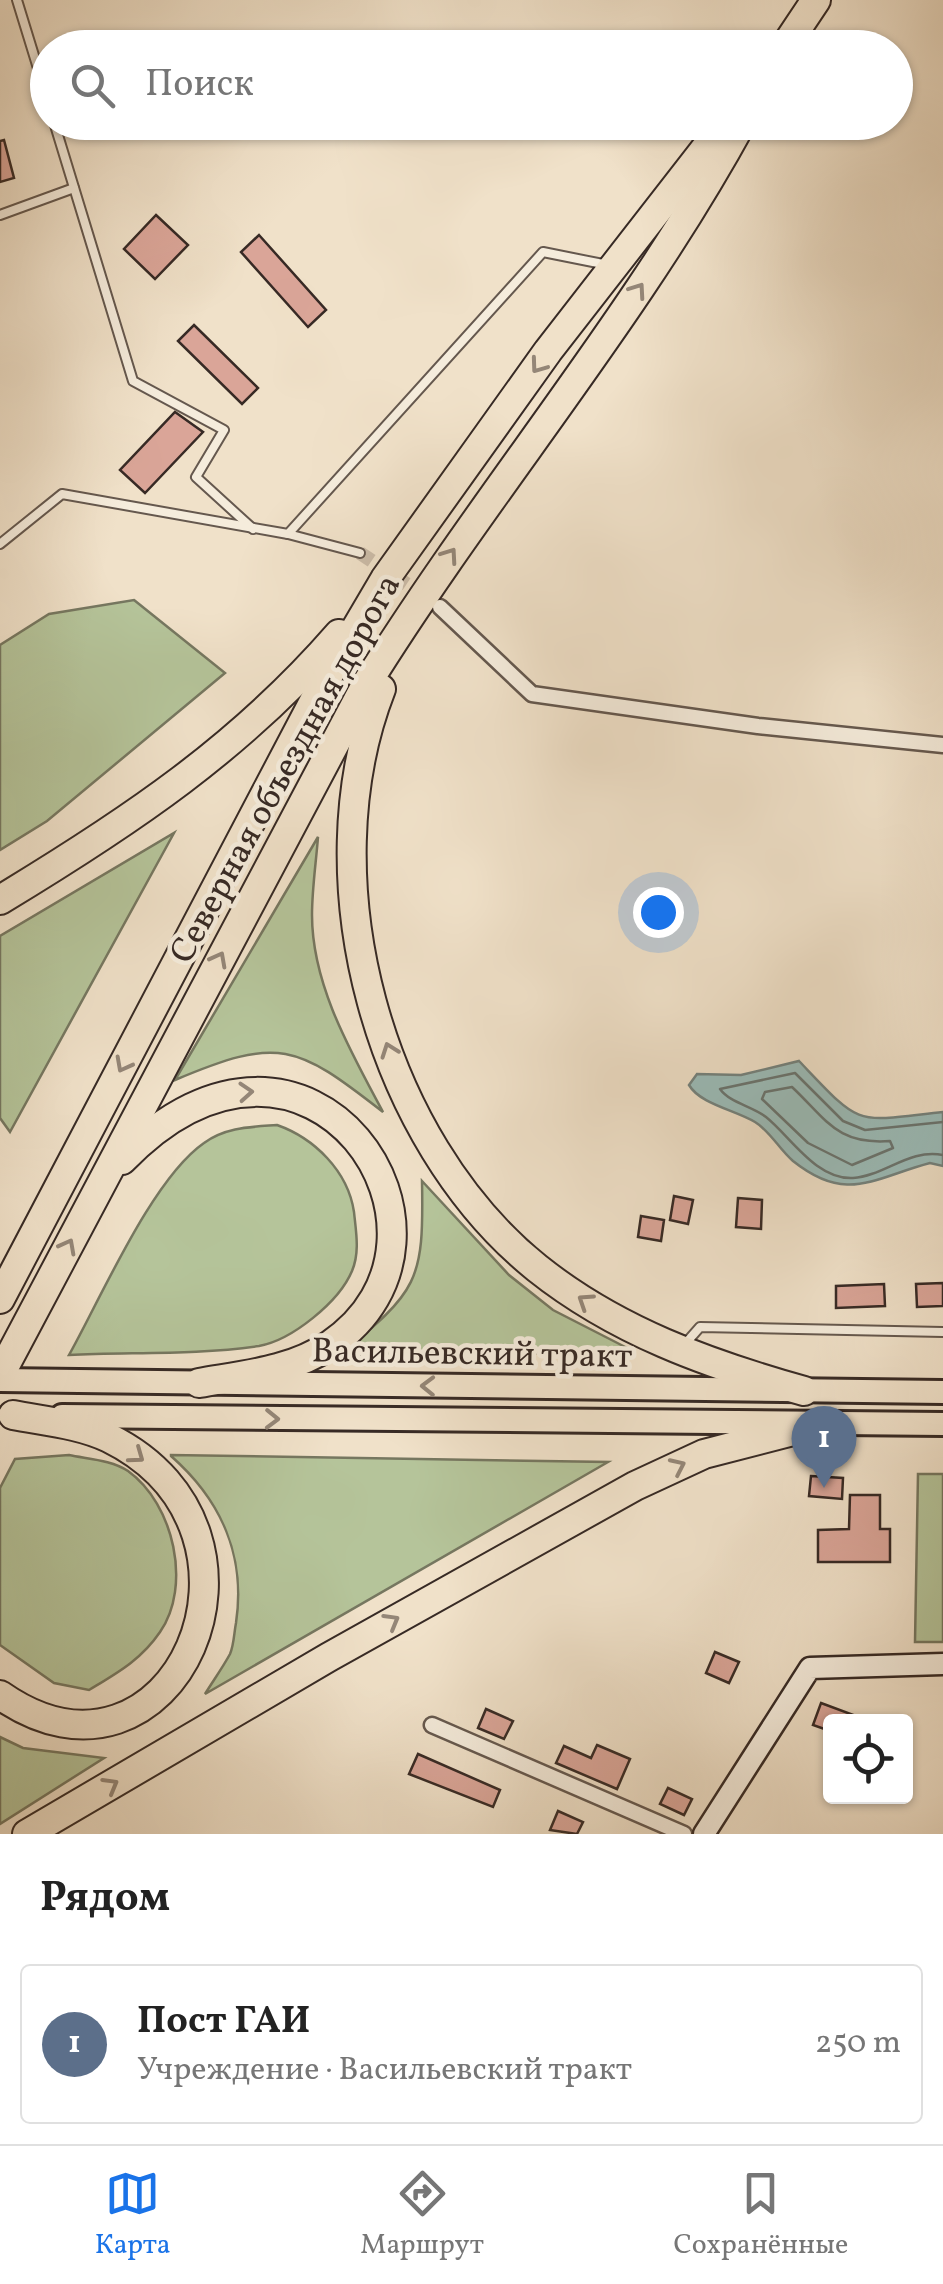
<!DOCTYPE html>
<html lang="ru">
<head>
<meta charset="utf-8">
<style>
  :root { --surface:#fff; --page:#f2f2f2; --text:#222; --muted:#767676; --line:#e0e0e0; --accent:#1a73e8 }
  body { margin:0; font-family:Vollkorn,serif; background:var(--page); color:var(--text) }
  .controls { position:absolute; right:30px; bottom:30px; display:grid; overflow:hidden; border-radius:10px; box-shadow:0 2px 8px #0004 }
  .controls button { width:90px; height:90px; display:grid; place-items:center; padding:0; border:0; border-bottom:2px solid var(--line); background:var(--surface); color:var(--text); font:50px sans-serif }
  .you { position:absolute; left:658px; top:912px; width:35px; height:35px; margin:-25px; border:8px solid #fff; border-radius:50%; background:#1a73e8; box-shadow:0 0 0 15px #1a73e833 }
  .badge { display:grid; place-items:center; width:65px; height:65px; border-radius:50%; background:var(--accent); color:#fff; font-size:32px; font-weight:700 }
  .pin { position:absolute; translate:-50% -82px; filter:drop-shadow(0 2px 5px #0008) }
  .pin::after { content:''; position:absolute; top:52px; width:35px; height:30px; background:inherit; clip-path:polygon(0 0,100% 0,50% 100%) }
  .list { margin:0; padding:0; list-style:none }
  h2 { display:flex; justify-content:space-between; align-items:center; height:130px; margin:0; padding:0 40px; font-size:42px }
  h2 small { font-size:32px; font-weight:400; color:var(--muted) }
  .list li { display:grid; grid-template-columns:65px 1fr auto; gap:30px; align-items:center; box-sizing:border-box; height:160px; margin:0 20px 20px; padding:0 20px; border:2px solid var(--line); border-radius:10px }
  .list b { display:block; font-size:38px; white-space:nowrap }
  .list p { margin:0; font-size:32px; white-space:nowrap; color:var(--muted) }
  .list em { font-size:32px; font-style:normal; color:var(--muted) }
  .icon { flex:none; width:55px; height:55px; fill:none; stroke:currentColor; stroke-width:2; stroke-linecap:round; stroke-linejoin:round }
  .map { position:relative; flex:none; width:943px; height:1834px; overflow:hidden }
  .search { position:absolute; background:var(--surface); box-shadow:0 2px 8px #0004; left:30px; right:30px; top:30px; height:110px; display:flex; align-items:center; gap:25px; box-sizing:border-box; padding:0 35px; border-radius:55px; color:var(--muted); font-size:38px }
  .sheet { height:310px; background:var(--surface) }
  nav { display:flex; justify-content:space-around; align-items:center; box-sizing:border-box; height:140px; border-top:2px solid var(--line); background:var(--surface); font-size:28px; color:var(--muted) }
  nav a { display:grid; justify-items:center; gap:5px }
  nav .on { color:var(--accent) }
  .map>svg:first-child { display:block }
  .green { fill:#b5c49a; stroke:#767760; stroke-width:2.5 }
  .water { fill:#9bbdba; stroke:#73827e; stroke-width:2.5 }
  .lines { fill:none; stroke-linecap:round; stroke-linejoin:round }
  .shore { stroke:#697470; stroke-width:2.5 }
  .building { fill:#daa598; stroke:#372a25; stroke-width:2.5 }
  .street-tunnel { stroke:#cbbca8; stroke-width:14; stroke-dasharray:14 7; stroke-linecap:butt }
  .lane-casing { stroke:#65584e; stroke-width:12 }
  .street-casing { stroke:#65584e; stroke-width:19 }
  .secondary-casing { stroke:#372a25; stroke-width:25 }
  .primary-casing { stroke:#372a25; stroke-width:28 }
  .highway-casing { stroke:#372a25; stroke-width:32 }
  .lane { stroke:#f5ecdc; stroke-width:8 }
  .street { stroke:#f5ecdc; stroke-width:14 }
  .secondary { stroke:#f5ecdc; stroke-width:20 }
  .primary { stroke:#f0e1c9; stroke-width:22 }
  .highway { stroke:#f0e1c9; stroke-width:28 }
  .oneway { stroke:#948677 }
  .labels { text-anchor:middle; stroke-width:9; stroke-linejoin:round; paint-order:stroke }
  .street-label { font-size:35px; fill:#372a25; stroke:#f5ecdc }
</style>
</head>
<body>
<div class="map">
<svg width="943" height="1834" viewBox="0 0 943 1834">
  <rect width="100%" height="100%" fill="#f0e1c9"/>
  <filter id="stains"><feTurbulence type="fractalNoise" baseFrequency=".002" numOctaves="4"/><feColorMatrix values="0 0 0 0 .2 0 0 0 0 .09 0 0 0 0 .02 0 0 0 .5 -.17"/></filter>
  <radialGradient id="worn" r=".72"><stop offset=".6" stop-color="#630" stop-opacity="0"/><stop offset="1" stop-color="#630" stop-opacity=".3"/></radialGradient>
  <g class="green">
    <path d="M134,600l91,73 -178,148 -47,29v-205l49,-31z"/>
    <path d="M174,833l-164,299 -10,-14v-182z"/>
    <path d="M318,837c-2,26 -6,52 -6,78 0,70 39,137 71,197 -87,-68 -104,-76 -208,-32z"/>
    <path d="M277,1125c37,13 71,46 77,87 2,20 6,40 -2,59 -13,31 -60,69 -93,75 -62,9 -128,6 -190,9 32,-57 83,-176 135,-212 22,-16 47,-16 73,-18z"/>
    <path d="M422,1181l87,94 44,35 82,42 -296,3c79,-64 85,-73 83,-174z"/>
    <path d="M69,1455c19,4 43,5 59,16 46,33 64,115 32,161 -19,28 -43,41 -71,58l-35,-7 -54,-38v-157l15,-29z"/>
    <path d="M171,1456v-1l437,7 -403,232c8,-13 18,-27 25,-40 4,-9 4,-21 6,-31 10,-67 -15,-123 -65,-167z"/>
    <path d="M918,1474h25v168h-28z"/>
    <path d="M0,1737l23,11 81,10 -104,66z"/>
  </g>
  <path class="water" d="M799,1061c64,67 53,61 144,51v54l-13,-3c-57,15 -83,41 -137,-2 -14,-12 -23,-30 -38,-39 -20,-12 -55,-18 -66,-37l8,-11 44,1z"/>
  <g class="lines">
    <g class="shore">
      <path d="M792,1087c35,33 45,58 98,54l3,7 -41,17 -44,-22 -46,-44 3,-7z"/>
      <path d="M943,1122l-78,8 -22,-9 -48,-48 -75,16c10,14 32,17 46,28 24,19 50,63 87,61 31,-2 57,-30 90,-23"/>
    </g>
  </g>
  <g class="building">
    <path d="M4,140l10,38 -14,4v-41z"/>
    <path d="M156,215l32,30 -33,34 -31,-30z"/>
    <path d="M259,235l67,75 -18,17 -67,-75z"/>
    <path d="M194,325l64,63 -16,16 -64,-63z"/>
    <path d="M175,412l28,20 -58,61 -25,-23z"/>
    <path d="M674,1196l19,4 -5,24 -18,-4z"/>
    <path d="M738,1198l24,2 -1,29 -25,-2z"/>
    <path d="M641,1216l23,4 -3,21 -23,-4z"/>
    <path d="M943,1283v23l-26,1 -1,-23z"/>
    <path d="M884,1284l1,22 -49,2v-22z"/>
    <path d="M811,1476l32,2 -1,21 -33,-3z"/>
    <path d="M850,1495h30v34h10v33h-72v-32l31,-1z"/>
    <path d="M715,1652l24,10 -10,21 -23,-10z"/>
    <path d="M821,1703l46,17v2h-37v9l-17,-6z"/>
    <path d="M486,1709l27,12 -9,18 -26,-11z"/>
    <path d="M597,1745l33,14 -13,30 -61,-26 8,-17 27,12z"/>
    <path d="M418,1754l82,36 -7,17 -84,-33z"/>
    <path d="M668,1788l24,11 -8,16 -24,-11z"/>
    <path d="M558,1811l25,11 -6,12 -27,-4z"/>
  </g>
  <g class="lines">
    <path class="street-tunnel" d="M360,553l66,44"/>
    <defs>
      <g id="lane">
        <path d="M17,0l31,101"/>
        <path d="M54,122l79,259 91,49 -28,47 57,52"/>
        <path d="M0,215l74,-27"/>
        <path d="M288,534l72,19"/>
        <path d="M0,544l62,-50 226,40 255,-282 65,13"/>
        <path d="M685,1344l15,-17 243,5"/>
      </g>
      <g id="street">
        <path d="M440,607l92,87 226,32 185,19"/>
        <path d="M432,1725l252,109"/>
      </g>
      <path id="secondary" d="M704,1834l106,-166 133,-4"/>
      <g id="primary">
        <path d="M0,1380l943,12"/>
        <path d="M62,1416l881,8"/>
      </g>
      <g id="highway">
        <path d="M784,48l32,-48"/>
        <path d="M381,689c-74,189 -3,451 156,579 79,63 171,96 267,123"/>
        <path d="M0,900c129,-78 240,-152 339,-266"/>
        <path d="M122,1160c188,-194 368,77 208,185 -38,26 -86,30 -131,38"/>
        <path d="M0,1299l322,-613 63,-107 163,-228 178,-229"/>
        <path d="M0,1375l367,-692c119,-191 267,-363 375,-561"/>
        <path d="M0,1695c173,121 299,-163 109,-257 -29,-14 -65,-17 -96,-23"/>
        <path d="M27,1834l302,-177 306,-171 69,-32 120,-31"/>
      </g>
    </defs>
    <use href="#lane" class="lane-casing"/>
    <use href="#street" class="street-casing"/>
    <use href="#secondary" class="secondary-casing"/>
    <use href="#primary" class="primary-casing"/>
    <use href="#highway" class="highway-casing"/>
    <use href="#lane" class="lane"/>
    <use href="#street" class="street"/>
    <use href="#secondary" class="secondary"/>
    <use href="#primary" class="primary"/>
    <use href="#highway" class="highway"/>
  </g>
  <defs><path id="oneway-chevron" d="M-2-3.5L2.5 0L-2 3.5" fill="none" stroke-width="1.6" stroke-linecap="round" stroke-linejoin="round" transform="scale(2.5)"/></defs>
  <g class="oneway">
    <use href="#oneway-chevron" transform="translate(638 290) rotate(-55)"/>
    <use href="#oneway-chevron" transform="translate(538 366) rotate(126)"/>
    <use href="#oneway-chevron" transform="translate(450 555) rotate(-55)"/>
    <use href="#oneway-chevron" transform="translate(219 959) rotate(-62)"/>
    <use href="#oneway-chevron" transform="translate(389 1050) rotate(-110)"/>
    <use href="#oneway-chevron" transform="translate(123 1065) rotate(118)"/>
    <use href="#oneway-chevron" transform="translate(246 1092) rotate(-4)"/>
    <use href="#oneway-chevron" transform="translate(68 1246) rotate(-62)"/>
    <use href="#oneway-chevron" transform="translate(585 1301) rotate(-147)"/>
    <use href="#oneway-chevron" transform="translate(428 1386) rotate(-179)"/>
    <use href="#oneway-chevron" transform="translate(272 1419) rotate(1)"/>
    <use href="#oneway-chevron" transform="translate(137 1456) rotate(36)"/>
    <use href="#oneway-chevron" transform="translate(678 1466) rotate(-25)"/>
    <use href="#oneway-chevron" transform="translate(392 1621) rotate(-30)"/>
    <use href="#oneway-chevron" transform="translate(111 1785) rotate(-30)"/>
  </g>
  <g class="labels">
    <g class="street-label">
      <text transform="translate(284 768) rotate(-61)" y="12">Северная объездная дорога</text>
      <text transform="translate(472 1352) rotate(1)" y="12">Васильевский тракт</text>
    </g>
  </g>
  <rect width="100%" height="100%" filter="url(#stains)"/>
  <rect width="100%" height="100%" fill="url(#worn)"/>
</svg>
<div class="controls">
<button><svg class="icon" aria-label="locate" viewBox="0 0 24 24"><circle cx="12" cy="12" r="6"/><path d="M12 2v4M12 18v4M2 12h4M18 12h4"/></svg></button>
</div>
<div class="you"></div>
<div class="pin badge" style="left:824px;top:1488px;background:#5c6f8a">1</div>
<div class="search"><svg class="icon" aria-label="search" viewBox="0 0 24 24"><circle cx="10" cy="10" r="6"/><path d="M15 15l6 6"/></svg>Поиск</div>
</div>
<section class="sheet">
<h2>Рядом<small></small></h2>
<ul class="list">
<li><span class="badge" style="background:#5c6f8a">1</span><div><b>Пост ГАИ</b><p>Учреждение · Васильевский тракт</p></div><em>250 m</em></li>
</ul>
</section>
<nav>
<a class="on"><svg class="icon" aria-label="map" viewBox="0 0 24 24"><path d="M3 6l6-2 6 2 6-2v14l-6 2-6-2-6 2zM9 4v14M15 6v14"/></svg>Карта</a>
<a><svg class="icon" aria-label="directions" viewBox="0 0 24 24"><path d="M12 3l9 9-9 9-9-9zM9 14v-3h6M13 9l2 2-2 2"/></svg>Маршрут</a>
<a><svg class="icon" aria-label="saved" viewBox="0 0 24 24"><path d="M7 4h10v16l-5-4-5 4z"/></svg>Сохранённые</a>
</nav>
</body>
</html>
